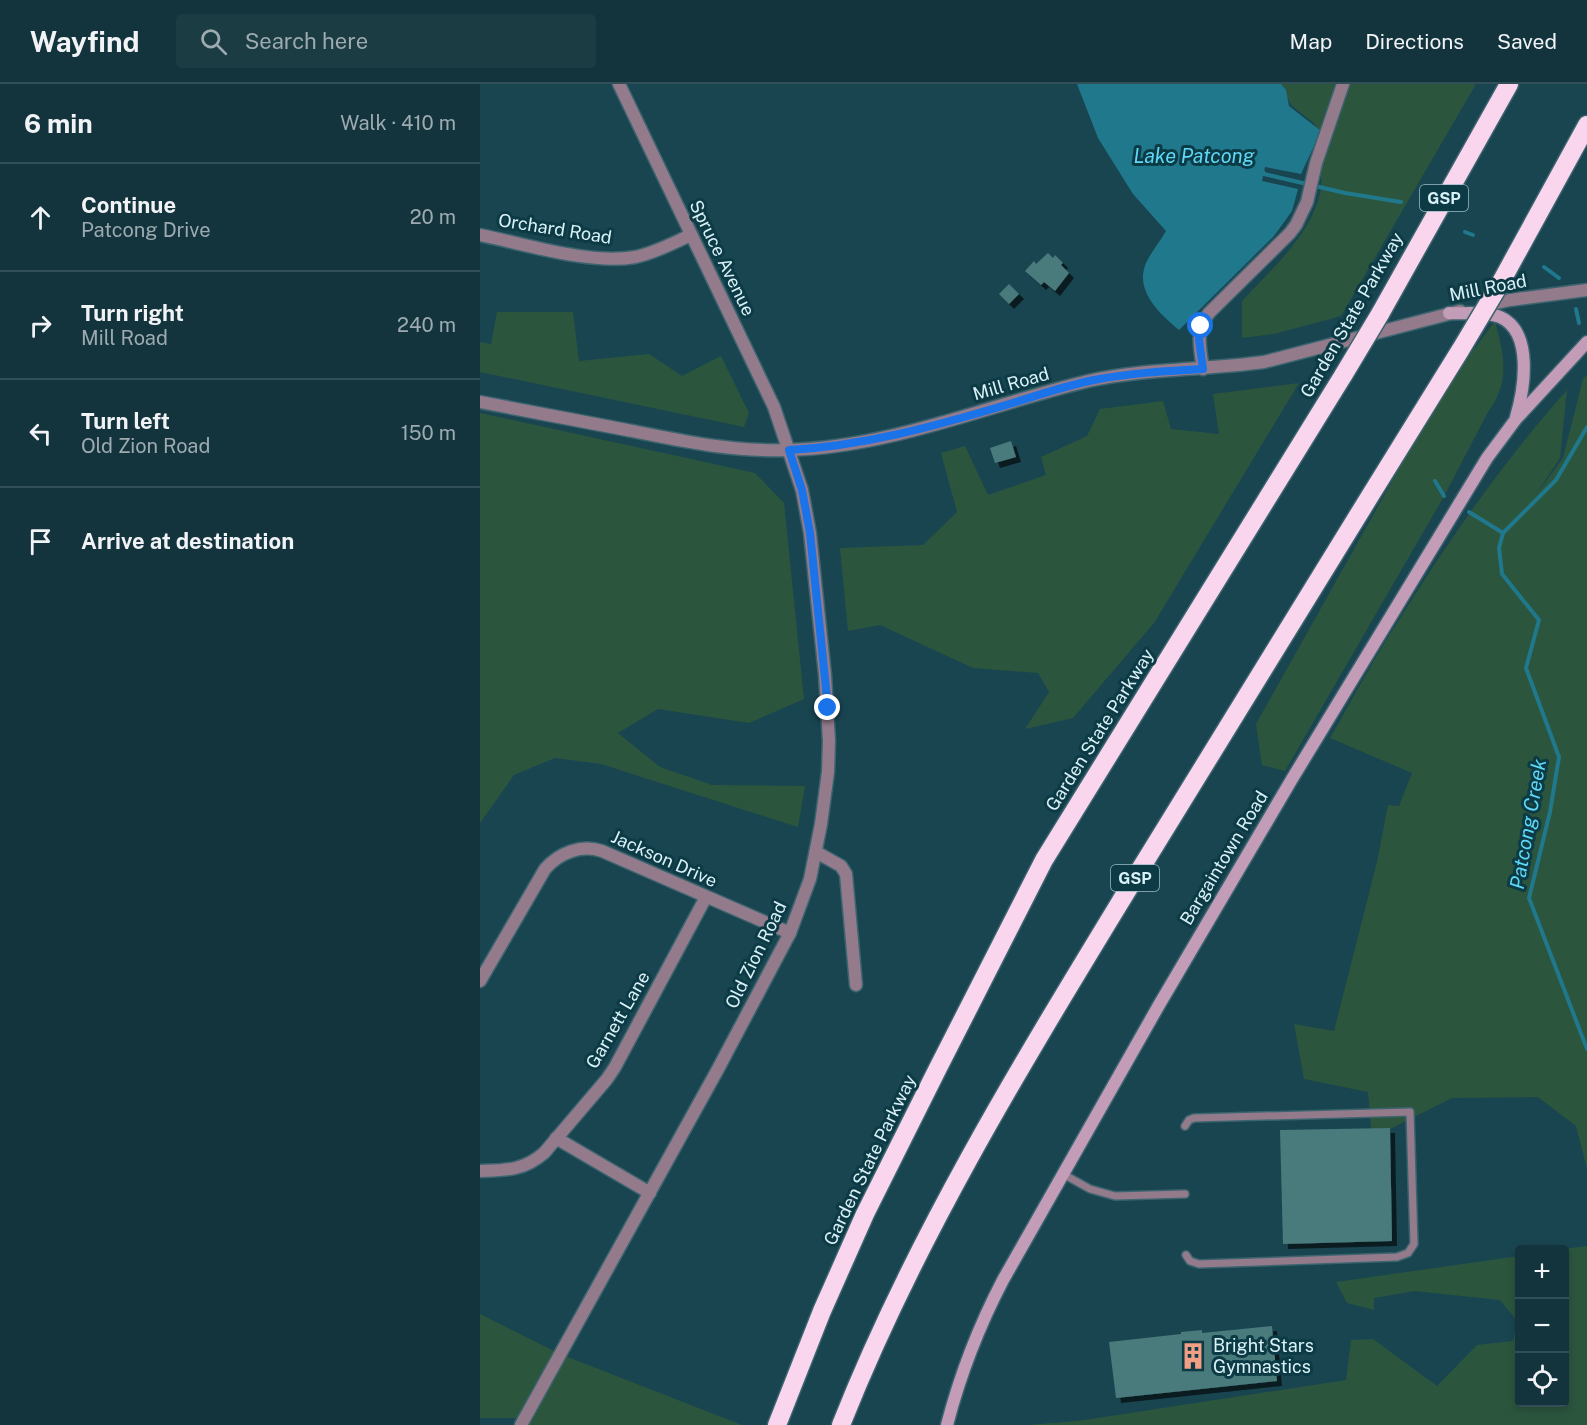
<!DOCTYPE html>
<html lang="en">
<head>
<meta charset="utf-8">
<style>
  :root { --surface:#13343d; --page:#1c3c44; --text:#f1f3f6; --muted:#9daab0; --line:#324f57 }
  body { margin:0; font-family:"Public Sans",sans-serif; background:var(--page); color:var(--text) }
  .controls { position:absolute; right:18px; bottom:18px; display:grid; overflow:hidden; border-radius:6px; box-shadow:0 3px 9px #0003 }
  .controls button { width:54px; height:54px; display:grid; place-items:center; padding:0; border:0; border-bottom:2px solid var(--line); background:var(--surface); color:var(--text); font:30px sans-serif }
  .stop { position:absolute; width:18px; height:18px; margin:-14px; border:4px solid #1a73e8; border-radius:50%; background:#fff }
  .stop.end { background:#1a73e8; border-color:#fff; box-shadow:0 2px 6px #0008 }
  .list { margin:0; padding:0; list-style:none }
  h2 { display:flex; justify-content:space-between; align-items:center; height:78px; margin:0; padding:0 24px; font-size:26px }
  h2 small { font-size:20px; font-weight:400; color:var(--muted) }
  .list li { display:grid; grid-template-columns:39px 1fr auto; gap:18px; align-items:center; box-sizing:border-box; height:108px; padding:0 24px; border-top:2px solid var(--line) }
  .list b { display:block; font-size:22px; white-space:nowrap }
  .list p { margin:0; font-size:20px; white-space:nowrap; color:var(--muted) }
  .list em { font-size:20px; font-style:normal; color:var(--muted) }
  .icon { flex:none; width:33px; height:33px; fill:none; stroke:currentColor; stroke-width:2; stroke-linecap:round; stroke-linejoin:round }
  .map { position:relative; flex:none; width:1107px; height:1341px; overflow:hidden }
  header { display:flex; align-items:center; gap:36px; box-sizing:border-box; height:84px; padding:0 30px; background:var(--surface); border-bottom:2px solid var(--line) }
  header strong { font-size:28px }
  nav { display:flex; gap:33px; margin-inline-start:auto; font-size:21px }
  .search { width:420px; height:54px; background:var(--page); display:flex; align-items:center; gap:15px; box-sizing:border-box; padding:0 21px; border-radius:6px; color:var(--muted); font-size:22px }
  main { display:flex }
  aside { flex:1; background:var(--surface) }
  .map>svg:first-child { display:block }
  .green { fill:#2c553e }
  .water { fill:#20788d }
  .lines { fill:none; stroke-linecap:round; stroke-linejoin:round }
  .stream { stroke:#20788d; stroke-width:4 }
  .building { fill:#4a7a7b; filter:url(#shadow) }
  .service-casing { stroke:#3c646f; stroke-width:10 }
  .minor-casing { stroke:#3c646f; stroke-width:15 }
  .tertiary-casing { stroke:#3c646f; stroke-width:15 }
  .secondary-casing { stroke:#3c646f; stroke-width:15 }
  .motorway-casing { stroke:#3c646f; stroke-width:21 }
  .service { stroke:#947b8c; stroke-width:7 }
  .minor { stroke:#947b8c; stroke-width:12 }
  .tertiary { stroke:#947b8c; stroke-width:12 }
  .secondary { stroke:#c39cb7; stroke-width:12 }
  .motorway { stroke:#fad6ee; stroke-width:18 }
  .motorway-bridge-casing { stroke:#3c646f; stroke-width:21; stroke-linecap:butt }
  .motorway-bridge { stroke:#fad6ee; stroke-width:18 }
  .route { stroke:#1a73e8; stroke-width:8 }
  .labels { text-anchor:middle; stroke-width:6; stroke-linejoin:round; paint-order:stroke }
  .shield { fill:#0c3b46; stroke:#9cbac3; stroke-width:1.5 }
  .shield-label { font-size:16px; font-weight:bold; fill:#daf1f8 }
  .street-label { font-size:18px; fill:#daf1f8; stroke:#0c3b46 }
  .poi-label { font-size:18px; fill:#daf1f8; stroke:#0c3b46; text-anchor:start }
  .water-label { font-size:20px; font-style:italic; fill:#5fd8f7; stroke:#0c3b46 }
</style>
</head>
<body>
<header>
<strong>Wayfind</strong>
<div class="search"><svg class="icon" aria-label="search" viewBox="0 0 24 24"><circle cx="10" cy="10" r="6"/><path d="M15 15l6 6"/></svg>Search here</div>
<nav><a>Map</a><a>Directions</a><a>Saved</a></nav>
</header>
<main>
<aside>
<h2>6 min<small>Walk · 410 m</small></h2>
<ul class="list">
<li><svg class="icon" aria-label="ahead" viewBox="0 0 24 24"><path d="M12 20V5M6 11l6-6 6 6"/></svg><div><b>Continue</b><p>Patcong Drive</p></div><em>20 m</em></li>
<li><svg class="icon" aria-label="right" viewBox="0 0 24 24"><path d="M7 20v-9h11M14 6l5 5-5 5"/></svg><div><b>Turn right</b><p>Mill Road</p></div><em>240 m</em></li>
<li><svg class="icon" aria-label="left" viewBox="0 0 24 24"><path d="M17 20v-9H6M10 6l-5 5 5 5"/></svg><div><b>Turn left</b><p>Old Zion Road</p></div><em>150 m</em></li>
<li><svg class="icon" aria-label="arrive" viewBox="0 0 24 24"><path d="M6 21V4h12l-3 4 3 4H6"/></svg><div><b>Arrive at destination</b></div></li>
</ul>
</aside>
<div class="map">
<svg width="1107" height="1341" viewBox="0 0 1107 1341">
  <defs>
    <filter id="shadow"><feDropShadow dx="5" dy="5" stdDeviation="0" flood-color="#0009"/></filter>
  </defs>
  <rect width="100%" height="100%" fill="#194551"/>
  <g class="green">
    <path d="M799,0h197l-135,232 -67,18 -32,4v-37c30,-33 70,-66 79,-112 2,-15 -5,-48 -6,-65l-23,-18z"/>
    <path d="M17,228h76l6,49 70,-7 33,22 39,-20 28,57 -5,14 -264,-55v-30l11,2z"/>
    <path d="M1015,237c9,36 16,59 -7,91l-45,86 -158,273 -23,-6 -6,-41 162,-289 36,-59z"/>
    <path d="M1107,291v794l-11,-43 -38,-29 -86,1 -80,40 -4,-46 -64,-13 -10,-55 40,7 43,-169 11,-57 11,1 13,-33 -82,-35c22,-38 43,-78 67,-115 51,-82 106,-161 170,-233l-7,68 -25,38 28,-38 20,-79z"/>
    <path d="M819,299l-145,240 -81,95 -48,11 24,-37 -11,-19 -65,-5 -93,-43 -32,6 -8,-83 83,-3 34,-33 -16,-59 24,-7 23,49 58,-20 -5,-18 46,-21 13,-27 63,-8 8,28 48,5 -6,-40z"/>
    <path d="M0,329l275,60 29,30 20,196 -55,24 -91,-14 -40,24 42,34 52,18 93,1 -7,41 -197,-63 -46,-6 -41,17 -34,48z"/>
    <path d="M1107,1162v179h-559l50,-4 268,-41 5,-40 22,-1 64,47 40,-41 36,-4 4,-20 -17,-21 -85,-9 -41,7v12l-27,-7 -11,-21 183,-26 1,146h44v-152l-2,-1z"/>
    <path d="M0,1230l80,40 182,71h-218l3,-7h-47z"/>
  </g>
  <path class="water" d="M597,0h204l5,6 3,16 32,25 -20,43 -36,-7 -3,14 36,8 -6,22 -18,25 -95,94c-19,-16 -45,-39 -33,-67 5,-11 14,-21 20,-32l-33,-37 -35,-56z"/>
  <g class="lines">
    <g class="stream">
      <path d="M782,86l2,4 81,19 56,9"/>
      <path d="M985,148l8,3"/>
      <path d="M1064,183l15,11"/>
      <path d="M1096,225l3,14"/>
      <path d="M1107,343l-31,53 -53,53 -4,15 3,26 37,46 -13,48 33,89 -9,55 -21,86 58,151"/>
      <path d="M955,397l9,15"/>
      <path d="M989,428l34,21"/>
    </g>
  </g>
  <g class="building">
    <path d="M568,169l5,5 2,-3 8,8 -2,2 8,8 -14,18 -11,-9 -3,3 -16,-14 9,-10 2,3z"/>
    <path d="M529,200l10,10 -10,10 -10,-10z"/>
    <path d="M531,357l5,16 -21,6 -5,-15z"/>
    <path d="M910,1044l2,113 -109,3 -3,-114z"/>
    <path d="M792,1242l5,55 -161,17 -7,-56 72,-8v-2l21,-2v3z"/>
  </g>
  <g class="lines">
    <defs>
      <g id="service">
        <path d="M705,1042l4,-6 5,-2 216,-6 4,132 -6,9 -11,4 -198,7 -9,-3 -4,-6"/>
        <path d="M583,1090l27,15 25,7 70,-2"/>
      </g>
      <g id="minor">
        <path d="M0,151c45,9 110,30 155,22 20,-4 38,-14 56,-22"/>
        <path d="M723,285c-3,-21 -8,-38 6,-56l81,-80 6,-8 11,-23 9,-39 27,-79"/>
        <path d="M336,768l25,14 5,8 10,111"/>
        <path d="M0,897l65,-112c14,-16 36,-25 57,-18l188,82"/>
        <path d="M76,1054l94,55"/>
        <path d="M0,1087c26,-1 43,0 64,-18l63,-74 8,-12 91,-170"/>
      </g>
      <g id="tertiary">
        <path d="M1003,222l27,-6 77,-10"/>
        <path d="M0,318c49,9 98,19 147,28 54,11 106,22 161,20 104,-3 200,-45 300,-69 57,-13 118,-11 176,-19l196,-51"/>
        <path d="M41,1341l197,-356 72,-136 20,-54 11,-55 7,-52 1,-31 -4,-66 -15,-142 -8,-43 -28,-83 -155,-323"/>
      </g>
      <g id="secondary">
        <path d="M969,229c15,1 37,-2 51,4 34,15 24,73 16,100"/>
        <path d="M467,1341c13,-50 32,-99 56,-145l156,-275 133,-226 195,-321 29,-39 71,-77"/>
      </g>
      <g id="motorway">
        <path d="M1021,198l86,-157"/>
        <path d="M900,230l129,-230"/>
        <path d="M297,1341l45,-114 43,-97 73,-146 106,-208 300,-486"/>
        <path d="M361,1341c76,-192 185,-368 292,-544 109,-177 218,-355 328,-532"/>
      </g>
    </defs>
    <use href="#service" class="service-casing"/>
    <use href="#minor" class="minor-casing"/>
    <use href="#tertiary" class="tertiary-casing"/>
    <use href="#secondary" class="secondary-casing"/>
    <use href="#motorway" class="motorway-casing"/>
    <use href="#service" class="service"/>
    <use href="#minor" class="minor"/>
    <use href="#tertiary" class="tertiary"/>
    <use href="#secondary" class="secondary"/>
    <use href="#motorway" class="motorway"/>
    <defs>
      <g id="motorway-bridge">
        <path d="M981,265l40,-67"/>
        <path d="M864,290l36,-60"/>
      </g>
    </defs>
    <use href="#motorway-bridge" class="motorway-bridge-casing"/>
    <use href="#motorway-bridge" class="motorway-bridge"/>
  </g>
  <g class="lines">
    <path class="route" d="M348,624l-18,-175 -8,-43 -13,-40c75,-4 146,-24 217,-45 30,-9 58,-19 88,-25 36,-7 72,-9 109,-11l-4,-29 2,-14"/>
  </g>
  <defs>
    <symbol id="building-bare" viewBox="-9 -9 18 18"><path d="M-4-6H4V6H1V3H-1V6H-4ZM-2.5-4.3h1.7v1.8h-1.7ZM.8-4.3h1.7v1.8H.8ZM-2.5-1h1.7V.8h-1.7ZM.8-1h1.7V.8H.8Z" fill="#f39f85" stroke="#0c3b46" stroke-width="2.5" paint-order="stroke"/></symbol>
  </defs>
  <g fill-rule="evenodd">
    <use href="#building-bare" x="694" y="1253" width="38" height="38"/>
  </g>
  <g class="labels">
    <g class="shield">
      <rect x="940" y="101" width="48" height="26" rx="4.5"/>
      <rect x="631" y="781" width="48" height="26" rx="4.5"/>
    </g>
    <g class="shield-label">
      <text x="964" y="120">GSP</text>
      <text x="655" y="800">GSP</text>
    </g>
    <g class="street-label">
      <text transform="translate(75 145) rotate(9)" y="6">Orchard Road</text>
      <text transform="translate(242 174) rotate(64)" y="6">Spruce Avenue</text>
      <text transform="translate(1008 204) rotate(-11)" y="6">Mill Road</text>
      <text transform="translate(872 231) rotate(-60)" y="6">Garden State Parkway</text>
      <text transform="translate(531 300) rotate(-16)" y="6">Mill Road</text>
      <text transform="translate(620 646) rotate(-58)" y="6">Garden State Parkway</text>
      <text transform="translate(744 774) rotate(-59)" y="6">Bargaintown Road</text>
      <text transform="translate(184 775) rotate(24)" y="6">Jackson Drive</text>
      <text transform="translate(276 871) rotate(-64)" y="6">Old Zion Road</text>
      <text transform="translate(138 936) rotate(-60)" y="6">Garnett Lane</text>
      <text transform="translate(390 1076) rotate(-64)" y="6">Garden State Parkway</text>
    </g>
    <g class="poi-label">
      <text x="733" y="1268">Bright Stars<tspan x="733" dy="21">Gymnastics</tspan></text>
    </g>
    <g class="water-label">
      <text x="714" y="79">Lake Patcong</text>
      <text transform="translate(1048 740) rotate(-80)" y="7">Patcong Creek</text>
    </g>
  </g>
</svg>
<div class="controls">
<button>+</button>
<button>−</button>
<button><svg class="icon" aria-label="locate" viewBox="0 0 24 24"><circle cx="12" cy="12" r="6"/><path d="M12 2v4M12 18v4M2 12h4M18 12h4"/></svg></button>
</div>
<div class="stop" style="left:721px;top:242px"></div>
<div class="stop end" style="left:348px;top:624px"></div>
</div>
</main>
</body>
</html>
